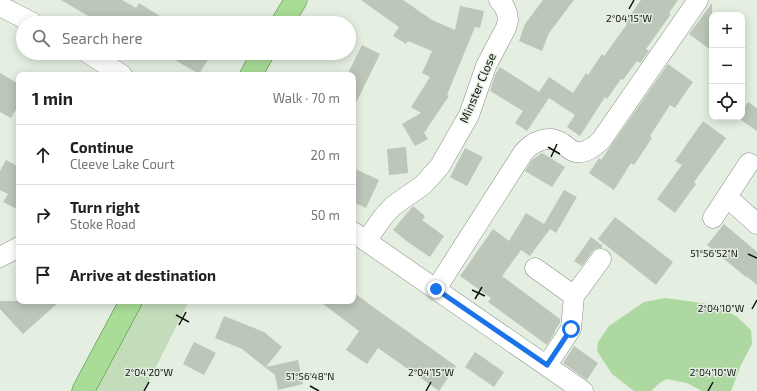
<!DOCTYPE html>
<html lang="en">
<head>
<meta charset="utf-8">
<style>
  :root { --surface:#fff; --page:#f6f6f6; --text:#202124; --muted:#757577; --line:#e0e0e0 }
  body { margin:0; font-family:"Exo 2",sans-serif; background:var(--page); color:var(--text) }
  .controls { position:absolute; right:12px; top:12px; display:grid; overflow:hidden; border-radius:8px; box-shadow:0 2px 10px #0003 }
  .controls button { width:36px; height:36px; display:grid; place-items:center; padding:0; border:0; border-bottom:1px solid var(--line); background:var(--surface); color:var(--text); font:20px sans-serif }
  .stop { position:absolute; width:12px; height:12px; margin:-9px; border:3px solid #1a73e8; border-radius:50%; background:#fff }
  .stop.end { background:#1a73e8; border-color:#fff; box-shadow:0 1px 4px #0008 }
  .list { margin:0; padding:0; list-style:none }
  h2 { display:flex; justify-content:space-between; align-items:center; height:52px; margin:0; padding:0 16px; font-size:17px }
  h2 small { font-size:13px; font-weight:400; color:var(--muted) }
  .list li { display:grid; grid-template-columns:26px 1fr auto; gap:12px; align-items:center; box-sizing:border-box; height:60px; padding:0 16px; border-top:1px solid var(--line) }
  .list b { display:block; font-size:15px; white-space:nowrap }
  .list p { margin:0; font-size:13px; white-space:nowrap; color:var(--muted) }
  .list em { font-size:13px; font-style:normal; color:var(--muted) }
  .icon { flex:none; width:22px; height:22px; fill:none; stroke:currentColor; stroke-width:2; stroke-linecap:round; stroke-linejoin:round }
  .map { position:relative; flex:none; width:757px; height:391px; overflow:hidden }
  .search { position:absolute; background:var(--surface); box-shadow:0 2px 10px #0003; left:16px; top:16px; width:340px; height:44px; display:flex; align-items:center; gap:10px; box-sizing:border-box; padding:0 14px; border-radius:22px; color:var(--muted); font-size:15px }
  .panel { position:absolute; background:var(--surface); box-shadow:0 2px 10px #0003; left:16px; top:72px; width:340px; height:232px; border-radius:8px }
  .map>svg:first-child { display:block }
  .green { fill:#c3ddbb }
  .water { fill:#aed8a1 }
  .building { fill:#bcc6b9 }
  .lines { fill:none; stroke-linecap:round; stroke-linejoin:round }
  .minor-casing { stroke:#879085; stroke-width:21 }
  .primary-casing { stroke:#4e883a; stroke-width:23 }
  .minor { stroke:#fff; stroke-width:20 }
  .primary { stroke:#a9dd97; stroke-width:22 }
  .route { stroke:#1a73e8; stroke-width:5 }
  .ticks { fill:none; stroke:#111410; stroke-width:1.5 }
  .labels { text-anchor:middle; stroke-width:3; stroke-linejoin:round; paint-order:stroke }
  .street-label { font-size:12px; fill:#111410; stroke:#e4eee1 }
  .ticks-label { font-size:10px; text-anchor:middle; fill:#111410; stroke:#e4eee1; stroke-width:3; stroke-linejoin:round; paint-order:stroke }
</style>
</head>
<body>
<div class="map">
<svg width="757" height="391" viewBox="0 0 757 391">
  <rect width="100%" height="100%" fill="#e4eee1"/>
  <path class="green" d="M131,301h58l-45,90h-61z"/>
  <path class="water" d="M666,298l49,7 21,11 15,14 1,14 -11,21 -10,26h-29l-15,-8 -20,-4 -6,3 -10,9h-17l-22,-17 -15,-23 1,-9 11,-16 35,-24z"/>
  <g class="building">
    <path d="M61,0h61l14,8 3,-5 32,20h-71z"/>
    <path d="M361,0h42l29,20 23,10 5,-24 24,5 -4,17 -5,-1 -28,68 2,1 -25,37 4,6 -13,7 -13,-22 19,-11 -10,-6 19,-30 -8,-4 10,-22 -24,-10 -2,3 -13,-8 6,-9z"/>
    <path d="M543,0h31l-25,33 -7,18 -23,-10 6,-17z"/>
    <path d="M641,0h37l-9,13 2,1 -25,35 3,2 -9,12 -3,-2 -14,19 -2,-1 -14,20 -2,-2 -25,39 -13,-9 8,-12 -26,-17 -22,33 -12,-8 8,-12 -33,-20 5,-16 5,-8 39,25 10,-15 24,16 13,-20 2,2 14,-21 2,2 23,-32 -2,-1z"/>
    <path d="M712,3v48l-23,-17z"/>
    <path d="M362,45l18,9 -27,55v-34h-6z"/>
    <path d="M163,53h49l-13,21z"/>
    <path d="M668,64l25,18 -18,26 -5,-3 -20,31 2,2 -18,27 -3,-2 -17,27 -25,-17 10,-15 2,2z"/>
    <path d="M0,73l19,11v20l-8,14 -11,-6z"/>
    <path d="M748,102l9,6v23l-19,-13 1,-1h3v-5z"/>
    <path d="M703,121l23,17 -32,44 2,2 -21,29 -18,-14 25,-34 -7,-4z"/>
    <path d="M406,147l2,26 -19,2 -2,-26z"/>
    <path d="M465,148l18,9 -16,29 -17,-9z"/>
    <path d="M542,153l23,14 -13,20 -27,-16 7,-11z"/>
    <path d="M6,160l13,7v43l-16,-8 5,-8 -8,-4v-19z"/>
    <path d="M353,168l26,12 -13,28 -13,-6z"/>
    <path d="M564,190l13,7 -21,36 -6,-4 -20,27 -9,-6 -19,26 58,43v4l-6,9h1l-8,13 -59,-43 3,-4 -31,-22 33,-47 16,12 17,-28 18,11z"/>
    <path d="M413,206l12,10 -3,4 22,16 -14,21 -21,-14 -16,-13z"/>
    <path d="M615,217l58,45 -17,23 -58,-46z"/>
    <path d="M724,224l33,28v33l-11,-9v1l-39,-32z"/>
    <path d="M591,237l12,9 -2,2 -5,1 -4,3 -10,14 -8,-5z"/>
    <path d="M353,292l16,12 87,62 -17,25 -61,-43 -11,16 -21,-14 13,-19 -40,-30h34z"/>
    <path d="M0,301h60l-37,33 -23,-25z"/>
    <path d="M224,316l40,16 18,15 -16,20 32,-7 5,24 -25,6 -3,-15 -33,-26 -27,-11z"/>
    <path d="M194,342l22,11 -12,22 -21,-11z"/>
    <path d="M574,346l24,17 -11,17 -24,-17z"/>
    <path d="M475,352l29,20 -10,15 -29,-20z"/>
  </g>
  <g class="lines">
    <defs>
      <g id="minor">
        <path d="M0,6l33,17"/>
        <path d="M88,53l34,22"/>
        <path d="M727,197l30,27"/>
        <path d="M713,218l36,-55"/>
        <path d="M353,232l230,159"/>
        <path d="M366,241l17,-24 10,-11 30,-21 17,-19 29,-51 17,-49 20,-38 2,-8 -1,-7 -3,-7 -5,-6"/>
        <path d="M0,257l19,-10"/>
        <path d="M535,268l39,28"/>
        <path d="M436,289l87,-136c9,-11 25,-19 39,-10 4,3 8,7 13,9 10,2 21,-6 27,-13l96,-139"/>
        <path d="M547,365l24,-36 3,-33 27,-37"/>
      </g>
      <g id="primary">
        <path d="M282,23l14,-23"/>
        <path d="M251,75l12,-22"/>
        <path d="M83,391l48,-90"/>
      </g>
    </defs>
    <use href="#minor" class="minor-casing"/>
    <use href="#primary" class="primary-casing"/>
    <use href="#minor" class="minor"/>
    <use href="#primary" class="primary"/>
  </g>
  <g class="lines">
    <path class="route" d="M436,289l111,76 24,-36"/>
  </g>
  <path class="ticks" d="M629,9l5,-9M548,147l12,7M551,157l6,-13M748,254l9,4M472,290l13,6M475,299l7,-12M752,309l5,-9M176,315l13,7M179,325l7,-13M310,386l9,5M144,391l5,-9M426,391l5,-9M708,391l5,-9"/>
  <g class="labels">
    <g class="street-label">
      <text transform="translate(478 88) rotate(-67)" y="4">Minster Close</text>
    </g>
  </g>
  <g class="ticks-label">
    <text x="629" y="22">2°04'15"W</text>
    <text x="714" y="257">51°56'52"N</text>
    <text x="721" y="312">2°04'10"W</text>
    <text x="149" y="376">2°04'20"W</text>
    <text x="431" y="376">2°04'15"W</text>
    <text x="713" y="376">2°04'10"W</text>
    <text x="310" y="380">51°56'48"N</text>
  </g>
</svg>
<div class="controls">
<button>+</button>
<button>−</button>
<button><svg class="icon" aria-label="locate" viewBox="0 0 24 24"><circle cx="12" cy="12" r="6"/><path d="M12 2v4M12 18v4M2 12h4M18 12h4"/></svg></button>
</div>
<div class="stop" style="left:571px;top:329px"></div>
<div class="stop end" style="left:436px;top:289px"></div>
<div class="search"><svg class="icon" aria-label="search" viewBox="0 0 24 24"><circle cx="10" cy="10" r="6"/><path d="M15 15l6 6"/></svg>Search here</div>
<section class="panel">
<h2>1 min<small>Walk · 70 m</small></h2>
<ul class="list">
<li><svg class="icon" aria-label="ahead" viewBox="0 0 24 24"><path d="M12 20V5M6 11l6-6 6 6"/></svg><div><b>Continue</b><p>Cleeve Lake Court</p></div><em>20 m</em></li>
<li><svg class="icon" aria-label="right" viewBox="0 0 24 24"><path d="M7 20v-9h11M14 6l5 5-5 5"/></svg><div><b>Turn right</b><p>Stoke Road</p></div><em>50 m</em></li>
<li><svg class="icon" aria-label="arrive" viewBox="0 0 24 24"><path d="M6 21V4h12l-3 4 3 4H6"/></svg><div><b>Arrive at destination</b></div></li>
</ul>
</section>
</div>
</body>
</html>
